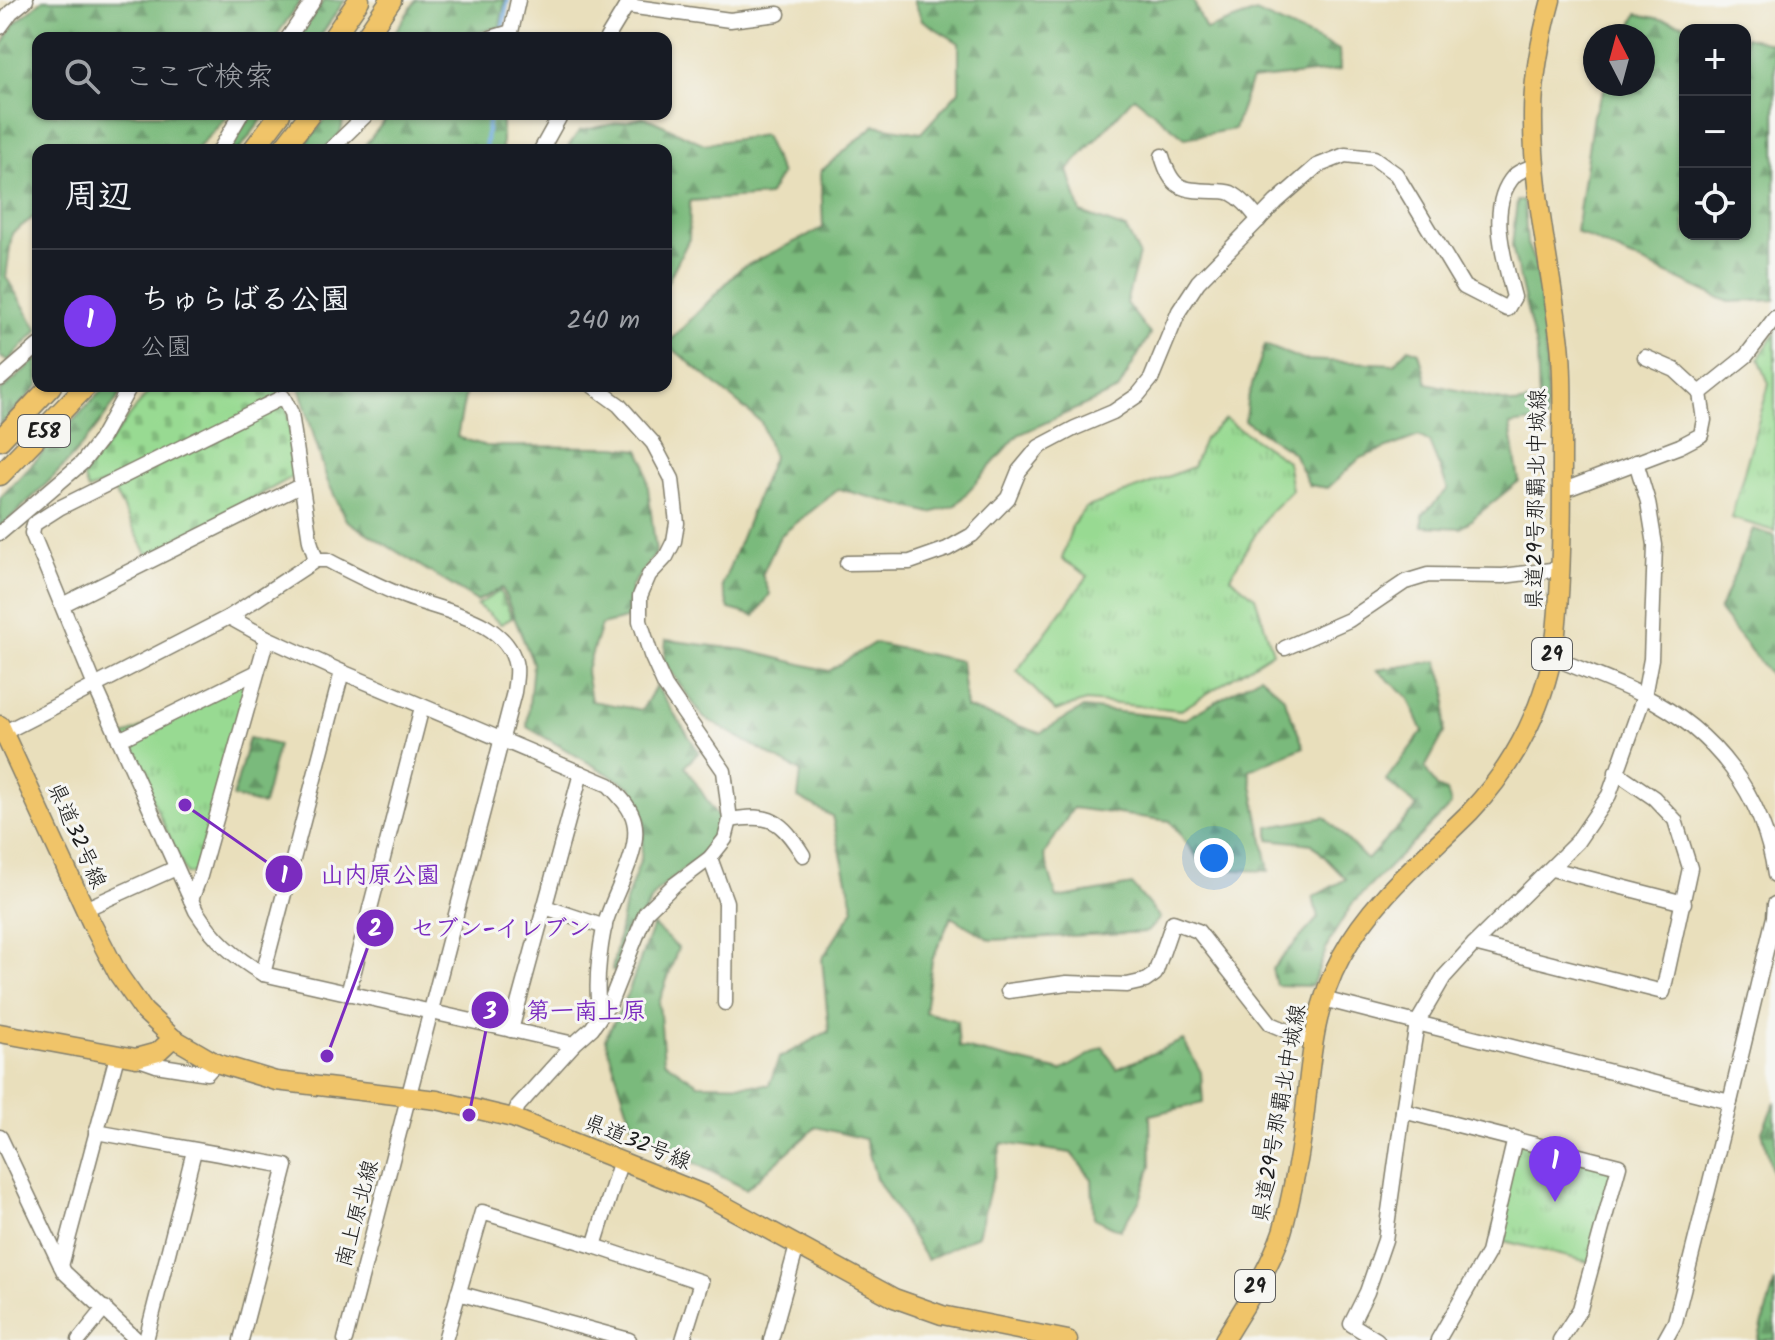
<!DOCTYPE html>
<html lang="ja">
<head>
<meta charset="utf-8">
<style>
  :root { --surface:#171b24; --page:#242831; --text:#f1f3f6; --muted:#9ea1a6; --line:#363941; --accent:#7c3aed }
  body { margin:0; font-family:Kalam,"Klee One",sans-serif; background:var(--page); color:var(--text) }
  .controls { position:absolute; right:24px; top:24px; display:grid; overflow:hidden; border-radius:16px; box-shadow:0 2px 6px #0004 }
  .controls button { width:72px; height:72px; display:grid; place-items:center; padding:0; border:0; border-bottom:2px solid var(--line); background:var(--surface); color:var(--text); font:40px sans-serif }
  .compass { position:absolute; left:1583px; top:24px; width:72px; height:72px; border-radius:50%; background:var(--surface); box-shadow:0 2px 6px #0004; rotate:354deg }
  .you { position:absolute; left:1214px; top:858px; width:28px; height:28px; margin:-20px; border:6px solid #fff; border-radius:50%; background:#1a73e8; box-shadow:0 0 0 12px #1a73e833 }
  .badge { display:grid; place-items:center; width:52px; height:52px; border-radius:50%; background:var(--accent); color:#fff; font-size:26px; font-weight:700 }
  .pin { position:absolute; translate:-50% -66px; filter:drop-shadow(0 2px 4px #0008) }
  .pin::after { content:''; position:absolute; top:42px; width:28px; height:24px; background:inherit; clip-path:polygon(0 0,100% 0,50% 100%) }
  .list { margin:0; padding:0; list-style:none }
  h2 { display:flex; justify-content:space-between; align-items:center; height:104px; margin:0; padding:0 32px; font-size:34px }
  h2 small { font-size:26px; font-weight:400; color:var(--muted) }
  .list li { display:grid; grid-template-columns:52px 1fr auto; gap:24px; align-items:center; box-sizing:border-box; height:144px; padding:0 32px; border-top:2px solid var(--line) }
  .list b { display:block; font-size:30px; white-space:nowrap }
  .list p { margin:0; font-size:26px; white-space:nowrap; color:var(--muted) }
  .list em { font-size:26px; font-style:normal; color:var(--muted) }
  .icon { flex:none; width:44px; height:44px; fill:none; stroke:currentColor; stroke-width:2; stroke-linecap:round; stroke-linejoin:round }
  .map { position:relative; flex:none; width:1775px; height:1340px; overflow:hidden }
  .search { position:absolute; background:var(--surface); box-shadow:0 2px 6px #0004; left:32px; top:32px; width:640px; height:88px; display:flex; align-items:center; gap:20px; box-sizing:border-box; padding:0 28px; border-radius:16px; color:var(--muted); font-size:30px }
  .panel { position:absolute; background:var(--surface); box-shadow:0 2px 6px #0004; left:32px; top:144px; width:640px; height:248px; border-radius:16px }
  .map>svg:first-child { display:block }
  .grass { fill:url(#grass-tufts); stroke:#5a7b57; stroke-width:2 }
  .forest { fill:url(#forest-firs); stroke:#4b6b4c; stroke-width:2 }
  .cemetery { fill:url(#cemetery-stones); stroke:#5a7b57; stroke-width:2 }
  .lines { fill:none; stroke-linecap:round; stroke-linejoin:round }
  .stream { stroke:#71ace2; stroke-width:4 }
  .minor-casing { stroke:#827e6c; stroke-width:17 }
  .major-casing { stroke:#827e6c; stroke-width:21 }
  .highway-casing { stroke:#827e6c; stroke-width:23 }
  .minor { stroke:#fff; stroke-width:14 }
  .major { stroke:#f0c469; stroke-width:18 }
  .highway { stroke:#f0c469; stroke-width:20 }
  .labels { text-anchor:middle; stroke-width:6; stroke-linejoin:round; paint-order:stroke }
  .shield { fill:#f6f6f2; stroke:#5d5d5c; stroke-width:2 }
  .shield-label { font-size:20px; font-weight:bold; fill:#1c1c1c }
  .street-label { font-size:22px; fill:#1c1c1c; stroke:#f6f6f2 }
  .leader { fill:none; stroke:#7b2cbf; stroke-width:3 }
  .callout-dot { fill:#7b2cbf; stroke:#f6f6f2; stroke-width:3 }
  .mark-label { font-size:24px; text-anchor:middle; font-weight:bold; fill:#fff }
  .callout-label { font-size:24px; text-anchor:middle; font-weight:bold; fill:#7b2cbf; stroke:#f6f6f2; stroke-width:6; stroke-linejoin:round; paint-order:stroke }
</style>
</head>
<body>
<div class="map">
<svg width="1775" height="1340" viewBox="0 0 1775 1340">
  <defs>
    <pattern id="grass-tufts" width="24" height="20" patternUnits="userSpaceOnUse" patternTransform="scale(2)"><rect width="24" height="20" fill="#98da92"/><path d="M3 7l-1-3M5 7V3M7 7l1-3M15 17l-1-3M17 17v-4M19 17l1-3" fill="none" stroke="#82ba7d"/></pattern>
    <pattern id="forest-firs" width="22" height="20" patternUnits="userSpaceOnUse" patternTransform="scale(2)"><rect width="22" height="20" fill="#7aba7c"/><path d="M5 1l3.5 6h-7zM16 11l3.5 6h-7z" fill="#639665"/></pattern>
    <pattern id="cemetery-stones" width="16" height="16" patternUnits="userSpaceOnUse" patternTransform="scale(2)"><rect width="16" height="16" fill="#98da92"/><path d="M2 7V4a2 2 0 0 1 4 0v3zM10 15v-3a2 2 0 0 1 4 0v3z" fill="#82ba7d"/></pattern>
  </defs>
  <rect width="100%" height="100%" fill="#f6f6f2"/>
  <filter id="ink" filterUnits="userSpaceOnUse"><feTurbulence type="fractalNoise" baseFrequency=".0125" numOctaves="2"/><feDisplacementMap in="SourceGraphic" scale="16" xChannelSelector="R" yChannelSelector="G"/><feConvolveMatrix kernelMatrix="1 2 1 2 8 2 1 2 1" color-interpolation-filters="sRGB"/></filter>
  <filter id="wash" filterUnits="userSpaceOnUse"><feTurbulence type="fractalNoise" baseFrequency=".006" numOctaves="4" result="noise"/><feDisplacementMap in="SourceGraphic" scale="32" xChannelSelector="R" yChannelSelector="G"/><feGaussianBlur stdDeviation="1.8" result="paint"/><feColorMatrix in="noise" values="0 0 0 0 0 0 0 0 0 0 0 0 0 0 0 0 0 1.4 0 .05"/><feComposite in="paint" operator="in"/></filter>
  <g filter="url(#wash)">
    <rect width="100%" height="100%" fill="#e9dfbc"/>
    <g class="grass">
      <path d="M1775,333v198l-44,-13 38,-134 -10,-26z"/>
      <path d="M1225,419l62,42 5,29 -25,25 -37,62 25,20 18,55 -92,58 -95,-9 -31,10 -38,-40 71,-95 -26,-17 10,-33 13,-18 108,-41 11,-28z"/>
      <path d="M257,672l-63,201 -8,1 -62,-138z"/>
      <path d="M1515,1138l104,28 -26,97 -101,-25z"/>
    </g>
    <g class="forest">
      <path d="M43,0h258l-26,38h-237v76h192l-34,36h-158v64l-26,19 -6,44 32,53 -30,31 -8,-4v-307l14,-26z"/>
      <path d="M324,0h21l-26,38h-21z"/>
      <path d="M416,0h89l-5,27 -45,11h-64z"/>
      <path d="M914,0h279l13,30 50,-18 83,38 1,20 -89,10 -17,49 -49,9 -51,-41 -66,73 13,43 45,16 13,25 -13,49 24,31 -32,56 -100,45 -62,70 -25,8 -92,-24 -59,47 -18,39 8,19 -15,22 -26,-7 -7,-23 51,-129 -12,-35 -94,-78 74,-76 82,-40 -2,-57 54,-46 46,8 38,-42v-48l-37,-23z"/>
      <path d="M1637,14l75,16h-27v204h60v-197l30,7v256l-47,2 -152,-70 17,-117 14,-31h36v-48h-16z"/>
      <path d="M251,114h15l-27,36h-11z"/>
      <path d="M329,114h13c3,20 -5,23 -18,36h-23z"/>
      <path d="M390,114h112v36h-141z"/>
      <path d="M645,117l59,27 60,-9 17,39 -13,22 -78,5 -1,38 -23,46v-135h-100l13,-19z"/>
      <path d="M1517,201h7l3,43 9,21 7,55 4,52v48l-37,5 9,56 -58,47 -39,-2v-10l26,-27 -19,-47 -10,-6 -59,22 -32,30 -19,-3 -16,-32 -48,-32 2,-20 18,-56 38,15 91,4 15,-16 10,4 8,31 88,21 24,-4 -2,-48 -25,-106z"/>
      <path d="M38,358v28l-38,39v-33z"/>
      <path d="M106,386h20c-37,57 -75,96 -126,141v-29z"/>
      <path d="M299,386h168l-10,51 29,9 129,1 24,3 6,13 11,90 -25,34 3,30 -33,8 -15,47 5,29 51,9 14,-24 43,66 -14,14 36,56c-15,38 -36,43 -63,69 -13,14 -31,61 -41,80l-5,-1 13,-66 16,-46 4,-38 -13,-32 -105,-61 6,-64 -31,-75 -25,13 -131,-81 -19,-40z"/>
      <path d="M1753,529l22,7v145l-56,-70z"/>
      <path d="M666,640l79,10 84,21 45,-28 87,18 5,47 74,25 43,-25 102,11 75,-43 23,20 21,51 -55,23 20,101 -63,-2 -36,-48 -97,-13 -29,47 13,43 75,-13 28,33 -13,14 -156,8 -40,-23 -19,43 -7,52 32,9 2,26 102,24 42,-24 14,22 66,-29 18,32 2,31 -53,12 1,51 -11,34 -20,30 -26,-12 -2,-39 -21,-26 -69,-10 -24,92 -51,25 -51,-82 -11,-39 -49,-12 -70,62 -111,-56 -30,-94 22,-43 26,-71 25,23 -19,55 5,58 34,23 71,1 10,-27 50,-27 -7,-72 32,-50 -22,-93 -34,-18 3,-26 -97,-54 -40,-56z"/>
      <path d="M1437,661l10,28 -3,44 -19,35 12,19 10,4 4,14 -98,98 -23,37 -18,46 -36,-1 -4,-16 46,-51 -5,-21 33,-18 -34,-35 -43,-5v-12l56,-10 42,43 50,-53 -31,-27 37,-49 -15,-34 -31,-27z"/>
      <path d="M249,738l29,7 -15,60 -30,-8z"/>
      <path d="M1775,1102v80l-13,-51z"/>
      <path d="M1775,1281v59h-17z"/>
    </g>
    <g class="cemetery">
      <path d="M153,386h131l12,89 -148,81 -39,-74 -21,8 -5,-14z"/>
      <path d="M500,591l12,27 -11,6 -24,-19z"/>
    </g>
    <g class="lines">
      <g class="stream">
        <path d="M502,32l6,-32"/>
        <path d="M485,150l4,-36"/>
      </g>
    </g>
  </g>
  <g filter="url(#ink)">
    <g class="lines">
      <defs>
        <g id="minor">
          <path d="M628,6l102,14 48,-6"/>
          <path d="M0,27l11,-15 15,-12"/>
          <path d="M288,38l26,-38"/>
          <path d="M491,38l20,-6 7,-32"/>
          <path d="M607,38l23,-38"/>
          <path d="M220,150l21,-36"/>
          <path d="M330,150l37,-36"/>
          <path d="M541,150l20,-36"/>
          <path d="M1162,156c10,33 18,34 51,35 6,0 13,0 18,2 12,6 20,17 28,27"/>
          <path d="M1645,357l30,13 25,23"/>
          <path d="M0,379l38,-33"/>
          <path d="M1562,487h10l108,-41 21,-11 3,-15 -4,-27 46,-37 29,-38"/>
          <path d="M0,533l82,-70 18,-23 30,-54"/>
          <path d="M316,560l-6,-19 -19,-128 -8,-16 -224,111 -25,16 -2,9 63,153 101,225c18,28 38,46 67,63l311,70 18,-16 18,-25 36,-91 28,-27 36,-27 15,-19 5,-19 -6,-49 -59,-85 -14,-31 -11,-34v-25l9,-21 17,-18 8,-16 3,-18 -5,-44 -19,-36 -34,-38 -26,-19"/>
          <path d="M847,563l63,-1 37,-13 25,-14 36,-37 11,-27 20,-24 36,-19 38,-16 25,-17 13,-16 28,-68 19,-29 78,-80 41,-36 28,-11 29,3 22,16 68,113 43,22 7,-12c-9,-35 -28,-90 0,-121 4,-5 15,-8 22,-11"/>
          <path d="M62,605l240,-120"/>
          <path d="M229,617l38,21 75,34 267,113c9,10 22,22 25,36 8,31 -23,76 -30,107 -5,26 -9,61 -4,87"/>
          <path d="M1285,648l64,-28 56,-38 23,-7 75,1 56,-7"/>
          <path d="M1552,657c30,13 61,24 90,38 73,36 122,100 133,180"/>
          <path d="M5,732l224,-115 87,-57h11c26,13 52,27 79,37 36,14 103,23 110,70 1,8 -1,17 -2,25l-169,648"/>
          <path d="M119,740l138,-68"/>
          <path d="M1616,772l38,26 21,22 15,48 -27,124 -189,-48 103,-102 32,-47 35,-99 7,-37 4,-114 -7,-43 -12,-40"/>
          <path d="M730,820c41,-7 51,0 73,35"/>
          <path d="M710,858l16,44 -1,101"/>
          <path d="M1552,869l132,34"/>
          <path d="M191,900l9,-24 67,-238"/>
          <path d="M545,907l60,20"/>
          <path d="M85,909l91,-41"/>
          <path d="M263,974l79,-302"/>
          <path d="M1008,991l59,-8 60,2 18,-4 10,-7 18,-52 25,9 73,93 31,13 11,1"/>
          <path d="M348,994l74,-287"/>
          <path d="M1323,999l94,24 27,-46 30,-33"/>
          <path d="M511,1030l70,-257"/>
          <path d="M136,1058l20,7 51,8 9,-10"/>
          <path d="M513,1118l5,-12 56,-62"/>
          <path d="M96,1132l190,34 -45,174"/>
          <path d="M0,1137l64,135 73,68"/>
          <path d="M594,1246l107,36 -18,58"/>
          <path d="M61,1266l56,-210"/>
          <path d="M458,1293l171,47"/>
          <path d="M79,1340l26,-32"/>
          <path d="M146,1340l48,-189"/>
          <path d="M445,1340l37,-128 112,34 27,-86"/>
          <path d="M771,1340l26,-94"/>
          <path d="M1377,1340l-26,-16 16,-32 18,-52 18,-129"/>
          <path d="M1438,1340l50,-87 27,-115"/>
          <path d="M1560,1340l20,-31 39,-143 -216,-55 14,-88 313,79 44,-185 1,-13"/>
          <path d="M1665,1340l10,-18 55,-220"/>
        </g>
        <g id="major">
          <path d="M0,725l91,197 27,52 26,37 29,27 19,11 24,14 60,18 161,19 76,18 190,76 191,104 48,17 126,25"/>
          <path d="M0,1033l136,25 22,-6 15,-14"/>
          <path d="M1224,1340c21,-35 45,-70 58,-108 7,-23 11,-48 16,-71 13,-69 8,-140 43,-204 31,-58 83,-99 129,-145 46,-48 78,-112 86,-179 6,-60 6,-121 6,-181 0,-36 2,-73 -2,-108 -9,-76 -28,-154 -27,-230 0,-38 8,-77 18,-114"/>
        </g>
        <g id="highway">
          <path d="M333,38l26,-38"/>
          <path d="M365,38l26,-38"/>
          <path d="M253,150l27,-36"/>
          <path d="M282,150l28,-36"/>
          <path d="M0,440l51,-54"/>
          <path d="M0,475l86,-89"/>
        </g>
      </defs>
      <use href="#minor" class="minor-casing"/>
      <use href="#major" class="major-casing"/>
      <use href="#highway" class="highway-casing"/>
      <use href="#minor" class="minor"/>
      <use href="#major" class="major"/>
      <use href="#highway" class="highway"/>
    </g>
  </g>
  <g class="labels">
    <g class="shield">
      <rect x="18" y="415" width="52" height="32" rx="6"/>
      <rect x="1532" y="638" width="40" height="32" rx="6"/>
      <rect x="1235" y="1270" width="40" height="32" rx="6"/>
    </g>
    <g class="shield-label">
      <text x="44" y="438">E58</text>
      <text x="1552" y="661">29</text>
      <text x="1255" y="1293">29</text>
    </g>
    <g class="street-label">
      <text transform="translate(1535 499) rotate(-89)" y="8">県道29号那覇北中城線</text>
      <text transform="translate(78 835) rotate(66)" y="8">県道32号線</text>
      <text transform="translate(1278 1113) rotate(-80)" y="8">県道29号那覇北中城線</text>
      <text transform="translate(638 1141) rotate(22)" y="8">県道32号線</text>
      <text transform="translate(356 1213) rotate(-75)" y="8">南上原北線</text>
    </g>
  </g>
  <path class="leader" d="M185 805L284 874M327 1056L375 928M469 1115L490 1010"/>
  <g class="callout-dot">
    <circle cx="185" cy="805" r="8"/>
    <circle cx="327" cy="1056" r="8"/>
    <circle cx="469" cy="1115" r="8"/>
    <circle cx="284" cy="874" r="20"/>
    <circle cx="375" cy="928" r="20"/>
    <circle cx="490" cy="1010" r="20"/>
  </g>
  <g class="mark-label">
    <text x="284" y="883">1</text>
    <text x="375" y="936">2</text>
    <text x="490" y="1019">3</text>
  </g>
  <g class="callout-label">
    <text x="380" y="883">山内原公園</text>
    <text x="501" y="936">セブン-イレブン</text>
    <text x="586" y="1019">第一南上原</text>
  </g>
</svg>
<div class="controls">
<button>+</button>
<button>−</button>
<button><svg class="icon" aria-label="locate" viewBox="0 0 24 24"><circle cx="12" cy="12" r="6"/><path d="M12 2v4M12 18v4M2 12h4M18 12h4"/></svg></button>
</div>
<svg class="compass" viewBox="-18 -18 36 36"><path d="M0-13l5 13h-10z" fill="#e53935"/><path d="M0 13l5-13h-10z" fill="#9ea1a6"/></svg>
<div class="you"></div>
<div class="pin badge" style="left:1555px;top:1202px">1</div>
<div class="search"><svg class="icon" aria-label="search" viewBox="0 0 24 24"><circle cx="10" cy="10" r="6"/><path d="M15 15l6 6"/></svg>ここで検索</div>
<section class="panel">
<h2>周辺<small></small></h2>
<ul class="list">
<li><span class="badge">1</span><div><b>ちゅらばる公園</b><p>公園</p></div><em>240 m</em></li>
</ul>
</section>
</div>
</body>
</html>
